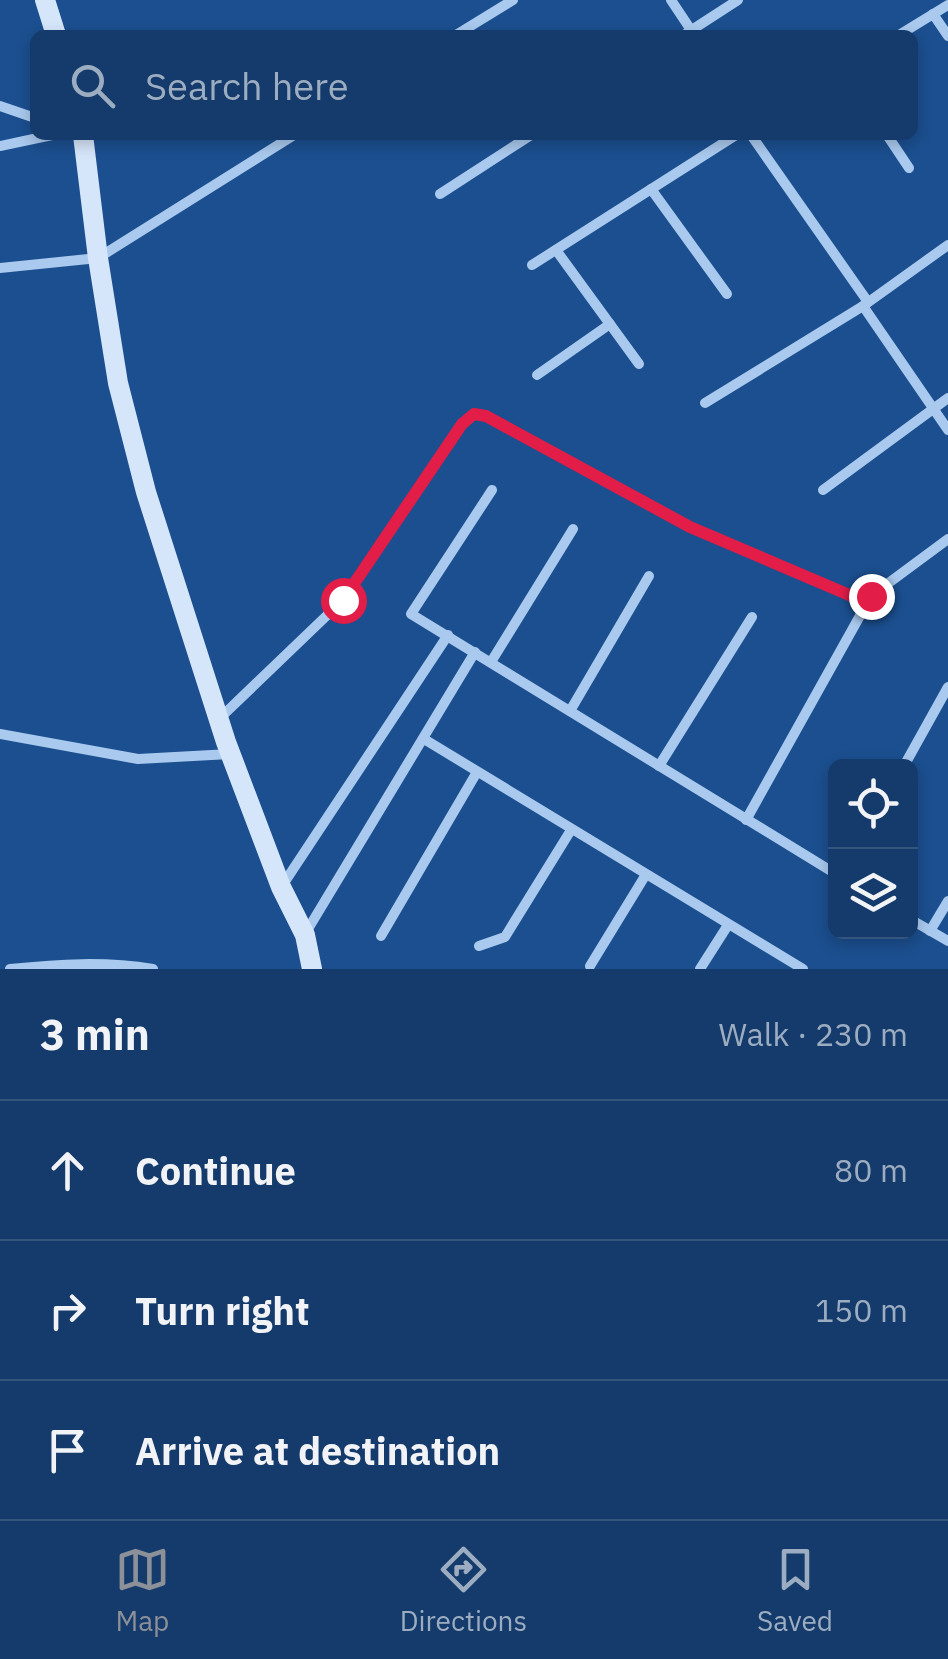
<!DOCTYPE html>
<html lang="en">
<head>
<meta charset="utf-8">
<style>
  :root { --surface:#143b6b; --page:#1d4271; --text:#f1f3f6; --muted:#9dadc1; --line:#33557e; --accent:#8c9099 }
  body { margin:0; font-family:"IBM Plex Sans",sans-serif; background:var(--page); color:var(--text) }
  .controls { position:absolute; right:30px; bottom:30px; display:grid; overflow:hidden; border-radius:15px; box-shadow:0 5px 15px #0003 }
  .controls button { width:90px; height:90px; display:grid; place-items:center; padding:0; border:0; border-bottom:2px solid var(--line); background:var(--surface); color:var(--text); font:50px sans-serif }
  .stop { position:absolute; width:30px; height:30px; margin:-22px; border:8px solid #e11d48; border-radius:50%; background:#fff }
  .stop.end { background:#e11d48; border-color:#fff; box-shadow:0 2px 10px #0008 }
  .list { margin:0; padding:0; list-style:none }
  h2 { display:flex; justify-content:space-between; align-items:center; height:130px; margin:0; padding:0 40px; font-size:42px }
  h2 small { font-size:32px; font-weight:400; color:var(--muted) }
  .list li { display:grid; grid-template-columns:65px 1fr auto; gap:30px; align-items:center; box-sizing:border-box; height:140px; padding:0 40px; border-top:2px solid var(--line) }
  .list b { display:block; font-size:38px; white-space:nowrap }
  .list em { font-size:32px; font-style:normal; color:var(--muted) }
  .icon { flex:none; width:55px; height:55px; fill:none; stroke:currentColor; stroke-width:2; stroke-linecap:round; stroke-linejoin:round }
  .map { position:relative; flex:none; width:948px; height:969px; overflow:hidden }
  .search { position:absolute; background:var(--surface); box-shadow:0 5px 15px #0003; left:30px; right:30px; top:30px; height:110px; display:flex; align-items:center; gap:25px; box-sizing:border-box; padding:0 35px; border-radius:15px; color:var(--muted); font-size:38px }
  .sheet { height:550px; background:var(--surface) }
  nav { display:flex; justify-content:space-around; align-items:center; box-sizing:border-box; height:140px; border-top:2px solid var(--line); background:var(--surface); font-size:28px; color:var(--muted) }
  nav a { display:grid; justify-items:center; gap:5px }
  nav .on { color:var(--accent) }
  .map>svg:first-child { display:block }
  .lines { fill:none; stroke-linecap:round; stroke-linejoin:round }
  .street { stroke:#a9c9ee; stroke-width:10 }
  .secondary { stroke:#d6e6fa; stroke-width:20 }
  .route { stroke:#e11d48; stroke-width:12 }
</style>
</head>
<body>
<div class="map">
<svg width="948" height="969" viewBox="0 0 948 969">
  <rect width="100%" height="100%" fill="#1b4f8f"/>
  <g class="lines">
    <g class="street">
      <path d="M671,0l20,30"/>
      <path d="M933,14l15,22"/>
      <path d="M456,35l57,-35"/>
      <path d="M684,35l54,-35"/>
      <path d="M899,35l49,-30"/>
      <path d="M0,106l35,12"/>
      <path d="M751,135l117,167"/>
      <path d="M887,135l22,33"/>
      <path d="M0,146l52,-11"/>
      <path d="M651,189l76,105"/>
      <path d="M440,194l91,-59"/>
      <path d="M556,250l83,114"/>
      <path d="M532,265l204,-130"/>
      <path d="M0,268l98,-10 196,-123"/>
      <path d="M863,306l85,124"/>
      <path d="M537,375l73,-51"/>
      <path d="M705,403l158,-97 85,-61"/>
      <path d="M492,490l-81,124 425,260"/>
      <path d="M823,490l125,-92"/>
      <path d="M491,662l82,-133"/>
      <path d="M570,711l79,-135"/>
      <path d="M220,718l123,-118 119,-176 12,-10 12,2 204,111 178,76"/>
      <path d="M0,734l138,25 92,-5"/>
      <path d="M424,739l379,230"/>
      <path d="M659,766l93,-149"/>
      <path d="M904,766l44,-79"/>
      <path d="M746,820l125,-224 77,-57"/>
      <path d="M282,886l166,-251"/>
      <path d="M910,919l38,22"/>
      <path d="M930,931l18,-30"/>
      <path d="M305,934l170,-282"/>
      <path d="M381,936l96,-164"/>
      <path d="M479,946l26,-9 66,-107"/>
      <path d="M590,966l55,-90"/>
      <path d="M10,969c48,-5 95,-8 143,0"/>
      <path d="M700,969l28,-44"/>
    </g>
    <g class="secondary">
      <path d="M45,0l11,35"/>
      <path d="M83,135l15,123 20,125 28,109 80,250 55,145 24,48 7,34"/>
    </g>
  </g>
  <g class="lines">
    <path class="route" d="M343,600l119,-176 12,-10 12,2 204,111 178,76 3,-7"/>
  </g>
</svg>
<div class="controls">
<button><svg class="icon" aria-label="locate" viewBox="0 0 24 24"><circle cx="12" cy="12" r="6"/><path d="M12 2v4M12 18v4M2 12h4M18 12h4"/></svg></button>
<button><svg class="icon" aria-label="layers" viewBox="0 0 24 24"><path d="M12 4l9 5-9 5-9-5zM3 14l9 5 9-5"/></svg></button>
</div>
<div class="stop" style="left:343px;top:600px"></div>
<div class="stop end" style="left:871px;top:596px"></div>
<div class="search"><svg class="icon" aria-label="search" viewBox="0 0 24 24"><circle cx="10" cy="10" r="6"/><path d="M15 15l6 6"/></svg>Search here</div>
</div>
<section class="sheet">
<h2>3 min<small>Walk · 230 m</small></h2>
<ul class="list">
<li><svg class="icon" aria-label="ahead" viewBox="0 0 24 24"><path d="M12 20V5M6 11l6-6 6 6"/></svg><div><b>Continue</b></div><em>80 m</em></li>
<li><svg class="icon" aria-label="right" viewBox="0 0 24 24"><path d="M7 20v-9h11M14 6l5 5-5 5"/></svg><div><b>Turn right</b></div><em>150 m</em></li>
<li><svg class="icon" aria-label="arrive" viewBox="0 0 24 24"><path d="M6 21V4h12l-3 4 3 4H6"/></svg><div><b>Arrive at destination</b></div></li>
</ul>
</section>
<nav>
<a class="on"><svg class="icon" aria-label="map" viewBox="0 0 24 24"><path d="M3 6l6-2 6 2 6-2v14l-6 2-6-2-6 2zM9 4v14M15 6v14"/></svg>Map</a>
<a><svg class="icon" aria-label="directions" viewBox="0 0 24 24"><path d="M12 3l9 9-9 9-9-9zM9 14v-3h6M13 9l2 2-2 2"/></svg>Directions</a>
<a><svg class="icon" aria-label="saved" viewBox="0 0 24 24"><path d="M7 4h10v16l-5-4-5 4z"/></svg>Saved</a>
</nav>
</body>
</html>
